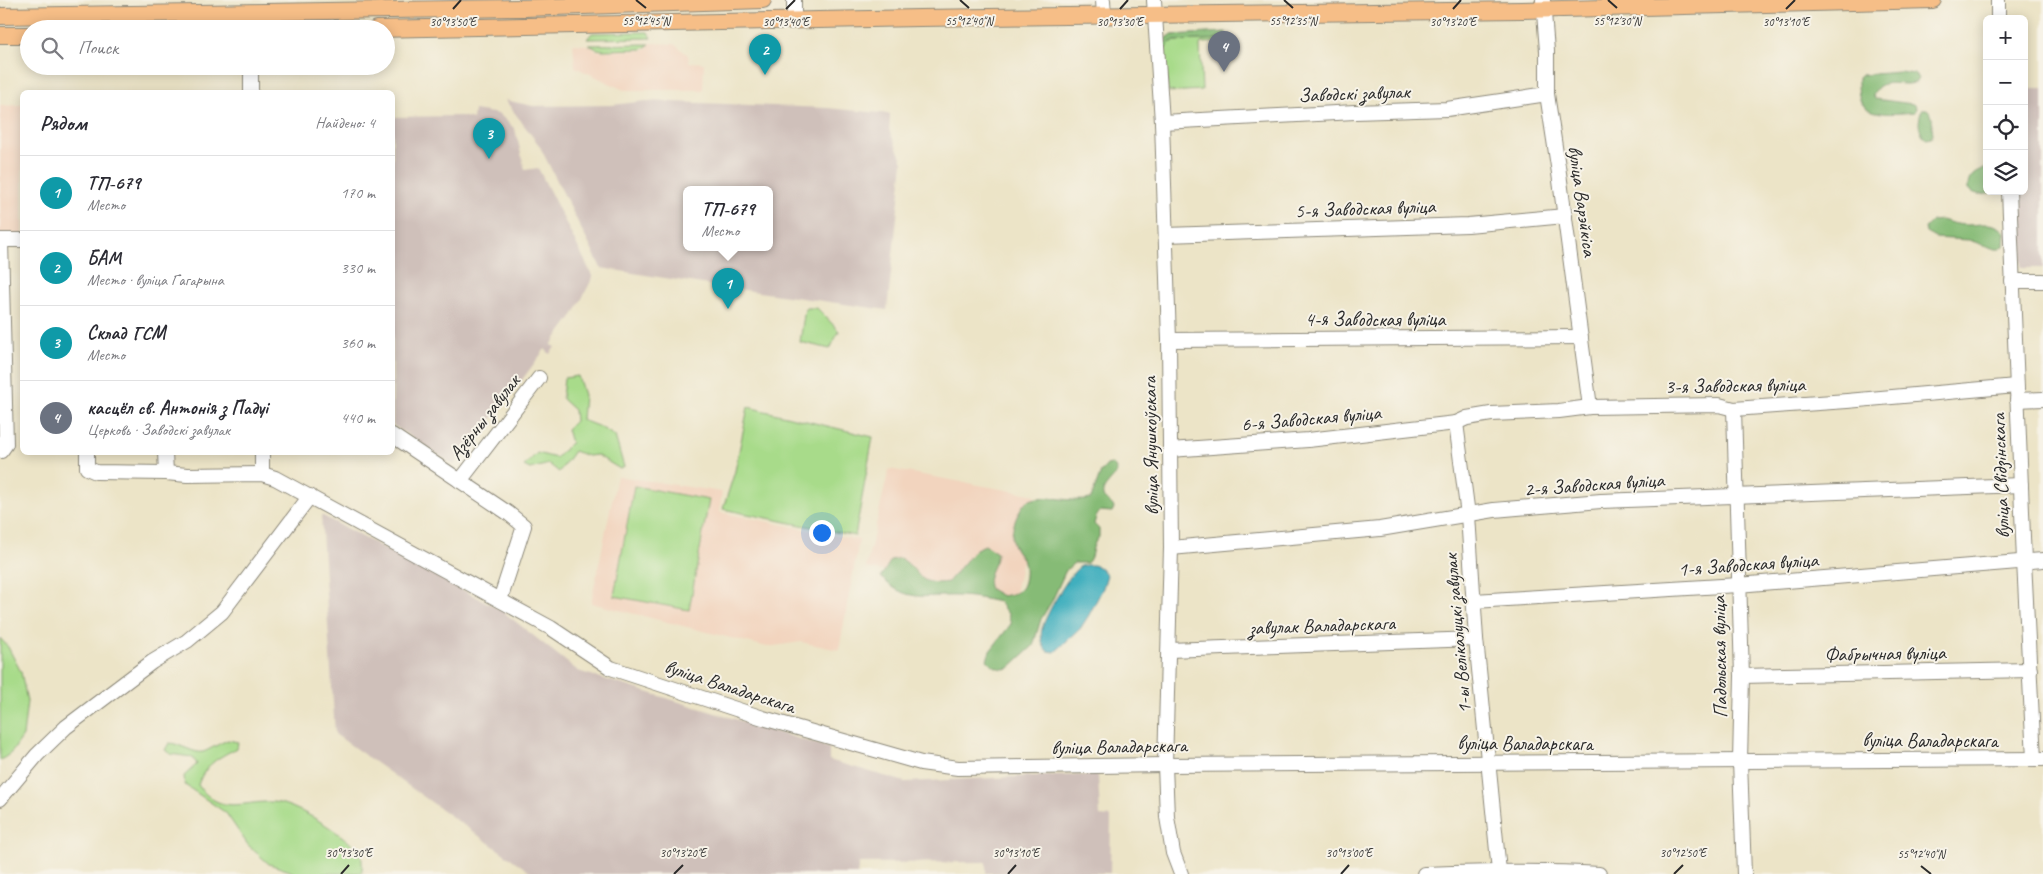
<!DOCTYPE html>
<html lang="ru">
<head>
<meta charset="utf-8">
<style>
  :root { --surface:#fff; --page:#f7f7f7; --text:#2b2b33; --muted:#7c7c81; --line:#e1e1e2; --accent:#b5179e }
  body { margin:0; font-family:Caveat,sans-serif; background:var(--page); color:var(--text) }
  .controls { position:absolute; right:15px; top:15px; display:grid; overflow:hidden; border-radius:8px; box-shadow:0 2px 12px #0003 }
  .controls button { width:45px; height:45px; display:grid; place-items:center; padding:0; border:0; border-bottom:1px solid var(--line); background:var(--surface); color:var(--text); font:25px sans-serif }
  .you { position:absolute; left:821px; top:532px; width:18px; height:18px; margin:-12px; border:4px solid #fff; border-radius:50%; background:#1a73e8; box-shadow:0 0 0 8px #1a73e833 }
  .badge { display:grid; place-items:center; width:32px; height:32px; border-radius:50%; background:var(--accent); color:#fff; font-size:16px; font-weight:700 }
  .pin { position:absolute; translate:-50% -41px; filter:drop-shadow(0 1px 2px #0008) }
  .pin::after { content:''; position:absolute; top:26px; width:18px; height:15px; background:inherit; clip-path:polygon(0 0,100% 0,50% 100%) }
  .popup { position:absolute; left:683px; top:186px; width:90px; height:65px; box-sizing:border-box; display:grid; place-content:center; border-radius:8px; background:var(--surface); filter:drop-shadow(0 1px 4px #0005); font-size:16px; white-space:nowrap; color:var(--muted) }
  .popup b { font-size:19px; color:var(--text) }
  .popup::after { content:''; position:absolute; left:50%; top:100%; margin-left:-10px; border:10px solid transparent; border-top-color:var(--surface) }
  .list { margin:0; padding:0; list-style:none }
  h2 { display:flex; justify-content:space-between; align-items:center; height:65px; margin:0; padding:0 20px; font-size:21px }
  h2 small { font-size:16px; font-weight:400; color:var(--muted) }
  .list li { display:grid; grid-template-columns:32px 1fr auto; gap:15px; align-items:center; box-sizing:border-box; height:75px; padding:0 20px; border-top:1px solid var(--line) }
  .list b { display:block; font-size:19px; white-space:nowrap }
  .list p { margin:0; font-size:16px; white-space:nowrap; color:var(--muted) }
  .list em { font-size:16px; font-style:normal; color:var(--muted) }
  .icon { flex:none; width:28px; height:28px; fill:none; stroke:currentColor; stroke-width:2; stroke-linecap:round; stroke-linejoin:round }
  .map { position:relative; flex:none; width:2043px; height:874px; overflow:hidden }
  .search { position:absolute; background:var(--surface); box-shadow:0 2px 12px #0003; left:20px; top:20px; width:375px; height:55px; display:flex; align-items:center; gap:12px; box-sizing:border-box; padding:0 18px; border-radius:28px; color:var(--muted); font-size:19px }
  .panel { position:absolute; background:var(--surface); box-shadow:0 2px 12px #0003; left:20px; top:90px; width:375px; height:365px; border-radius:8px }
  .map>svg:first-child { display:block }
  .built { fill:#f2d4be }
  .industrial { fill:#cfc0ba; fill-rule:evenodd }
  .green { fill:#a8db8a; stroke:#6a835a }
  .forest { fill:#86bb76; stroke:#587350 }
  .water { fill:#41afbe; stroke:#366d74 }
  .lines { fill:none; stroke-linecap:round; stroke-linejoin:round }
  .minor-casing { stroke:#8c8879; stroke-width:16 }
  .major-casing { stroke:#8c8879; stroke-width:18 }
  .minor { stroke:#fff; stroke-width:14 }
  .major { stroke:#f6be87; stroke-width:16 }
  .ticks { fill:none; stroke:#2b2b2b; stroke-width:2 }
  .labels { text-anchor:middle; stroke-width:4; stroke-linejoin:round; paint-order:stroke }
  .street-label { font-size:20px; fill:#2b2b2b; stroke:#f7f3e8 }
  .ticks-label { font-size:12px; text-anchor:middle; fill:#2b2b2b; stroke:#f7f3e8; stroke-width:4; stroke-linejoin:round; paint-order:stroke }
</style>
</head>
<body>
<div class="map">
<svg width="2043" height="874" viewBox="0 0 2043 874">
  <rect width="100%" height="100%" fill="#f7f3e8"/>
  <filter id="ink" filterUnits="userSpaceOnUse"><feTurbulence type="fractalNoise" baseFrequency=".02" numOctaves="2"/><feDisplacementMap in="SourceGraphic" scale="10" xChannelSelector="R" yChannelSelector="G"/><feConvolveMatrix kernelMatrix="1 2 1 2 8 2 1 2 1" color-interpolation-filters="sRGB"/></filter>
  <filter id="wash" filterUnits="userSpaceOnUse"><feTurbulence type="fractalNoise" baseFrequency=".0096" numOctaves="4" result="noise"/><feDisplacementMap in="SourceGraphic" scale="20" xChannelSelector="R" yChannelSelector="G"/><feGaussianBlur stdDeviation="1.12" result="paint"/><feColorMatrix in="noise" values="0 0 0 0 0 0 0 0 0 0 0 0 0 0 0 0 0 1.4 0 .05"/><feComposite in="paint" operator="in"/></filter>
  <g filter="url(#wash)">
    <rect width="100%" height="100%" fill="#ece4c7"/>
    <g class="built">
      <path d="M651,43l23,1 14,11 1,7 15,1 -1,27h-79l-49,-23 -2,-23 15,1 8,5 7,1 42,-1z"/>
      <path d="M22,105v132h-22v-131z"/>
      <path d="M889,469l146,26 -21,103 -148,-30z"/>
      <path d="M617,476l105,16 -3,20 140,28 -20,110 -38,-8 -34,5 -176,-44z"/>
    </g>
    <g class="industrial">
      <path d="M2024,89h19v179h-22l-2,-77h5z"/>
      <path d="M505,100l28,6 79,-1 34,-4 181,7 63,6 -1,16 14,32 -16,148 -178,-25 -108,-17 -62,-123zM769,190v58h-82v-58z"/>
      <path d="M474,110l25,4 16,15 10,41 13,-2 55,109 -19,37 -23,31 4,2 -5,7 -5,-5 -45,60 -36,41 -10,15 -61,-40v-308l68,-1 12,3z"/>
      <path d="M321,515l180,95 77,61 251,77v12l76,22 131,-6 62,-1 2,41 11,1 -1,56h-124v-11l-127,1 -2,11h-324l-198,-140z"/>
    </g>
    <g class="green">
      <path d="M642,32h6l3,6 -64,1 5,-6z"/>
      <path d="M1228,39v3l-27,1 -1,2 2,45 -34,2 -3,-43 4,-6 5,-2z"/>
      <path d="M650,44l-8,5 -39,1 -6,-1 -8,-4z"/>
      <path d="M805,308h12l22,23 -9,18 -30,-7z"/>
      <path d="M578,376l6,19 -2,25 18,7 15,9 9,31 -4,2 -23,-14 -9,1 -14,-5 -15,21 -10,-8 -19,5 -6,-3 13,-13 19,5 15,-15 -4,-14 8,-8 -1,-11 -12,-11 2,-21z"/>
      <path d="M748,407l125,30 -18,99 -132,-27 12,-38z"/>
      <path d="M634,486l75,14 -20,110 -75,-14z"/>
      <path d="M0,638l8,9 13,25 6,29 -4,35 -11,16 -12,9z"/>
      <path d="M228,740l10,2 -1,6c-19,10 -32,16 -39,37 23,31 43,16 74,17 21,0 77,34 88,52 3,4 2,13 2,19l-67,1 -5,-3 -21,-7 -21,-19 -22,-32 -41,-28 -1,-9 13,-12 -5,-7 -22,-3 -5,-4 4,-7c10,0 25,11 34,9 4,-1 19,-10 25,-12z"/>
    </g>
    <g class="forest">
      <path d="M1226,32v7l-52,2 -5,2 -4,6 -1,-9 7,-5z"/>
      <path d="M1900,72l14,2 4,4 -2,4c-13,7 -35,-8 -43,13l2,4 38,5 3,3 -1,5c-14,1 -45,6 -54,-10 -3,-6 -3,-16 -3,-24l3,-3z"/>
      <path d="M1922,109h5c8,6 4,16 6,25l-2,4 -5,1c-9,-10 -8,-17 -4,-30z"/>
      <path d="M1987,168v23h8c-9,5 -19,5 -27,-2 -1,-13 8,-17 19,-21z"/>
      <path d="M1941,220c8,2 17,5 25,5 15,0 27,-5 39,7l-1,14 -4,3h-5l-26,-9 -34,-2 -9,-5 -1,-5 7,-7z"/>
      <path d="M1112,464c14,11 -12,19 -9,32 1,5 9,6 11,12l-2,4 -12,-1 -4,6 -2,7 5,5v8c-10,11 -4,18 -12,26h-13l-8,7 -14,31 -11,18 -8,27 -24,22c-9,3 -16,-2 -22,-8l3,-9 21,-27 -3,-10 -9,-12c-14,-3 -28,-6 -43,-6 -31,-1 -50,7 -75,-19l10,-17 9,-2c21,12 16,29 48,24l28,-33 9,-4 12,8c-1,13 -13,22 -7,36l12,7c5,-1 11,-2 15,-4 9,-4 10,-25 6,-32 -3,-5 -8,-10 -10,-16 -3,-10 1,-21 5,-30 3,-6 6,-12 12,-14 16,-7 42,4 61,-1l10,-27 6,-7z"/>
    </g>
    <path class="water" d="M1093,565l8,3 6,7 -4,13 -14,27 -9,14 -25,23 -8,-1c-5,-6 -7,-15 -5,-22 3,-13 28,-58 39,-63 3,-1 9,-1 12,-1z"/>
  </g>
  <g filter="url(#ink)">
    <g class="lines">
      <defs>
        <g id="minor">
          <path d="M794,0v21"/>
          <path d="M1103,0l1,16"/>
          <path d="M1154,0l8,122 7,218 2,208 -6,217 2,52 6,36 8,21"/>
          <path d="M1543,0l4,51v43l12,79 31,234"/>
          <path d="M1998,0v19"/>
          <path d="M251,66v26"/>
          <path d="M1162,122l193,-10 92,-3 100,-15"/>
          <path d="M2009,191l15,370 10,198"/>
          <path d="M1166,235l302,-10 97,-9"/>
          <path d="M0,240h22"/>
          <path d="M1,240l5,204 -5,7"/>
          <path d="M2012,281h31"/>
          <path d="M1169,340l412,-3"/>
          <path d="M2017,400l26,-1"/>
          <path d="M1734,409l8,267 -2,85 4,113"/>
          <path d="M1456,423l12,92 8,124 23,232"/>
          <path d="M392,435l116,78 16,13 -24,74"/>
          <path d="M1170,450l138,-10 148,-17 11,-5 24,-4 68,-3 31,-4 129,-2 15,4 113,-8 169,-15"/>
          <path d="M87,452v16l9,4 70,1 21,2 75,-1 13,4 276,150 60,40 152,50 158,45 37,5 207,-3 878,-6"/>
          <path d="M165,452l1,21"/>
          <path d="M262,452v22"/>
          <path d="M460,481l79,-103"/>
          <path d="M1171,548l209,-19 114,-19 107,-9 420,-16"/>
          <path d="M1474,601l264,-16 305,-25"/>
          <path d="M1169,650l307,-11"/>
          <path d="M1742,676l288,-6"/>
          <path d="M0,799l37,-44 29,-28 86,-65 35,-21 35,-29 88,-116"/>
          <path d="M1424,874c59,-2 117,-4 175,0"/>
        </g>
        <g id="major">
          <path d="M0,16l523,-8 240,-8"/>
          <path d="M376,29l544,-11 602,-8 411,-10"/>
          <path d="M0,35h29"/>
        </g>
      </defs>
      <use href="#minor" class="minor-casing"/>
      <use href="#major" class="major-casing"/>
      <use href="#minor" class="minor"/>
      <use href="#major" class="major"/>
    </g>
  </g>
  <path class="ticks" d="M636,0l10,8M960,0l9,8M1284,0l9,8M1608,0l9,8M453,9l8,-9M786,9l9,-9M1120,9l8,-9M1453,9l8,-9M1786,9l9,-9M1921,866l10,8M341,874l8,-9M674,874l9,-9M1008,874l8,-9M1341,874l8,-9M1674,874l9,-9"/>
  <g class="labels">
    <g class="street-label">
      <text transform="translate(1354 93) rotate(-2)" y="7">Заводскі завулак</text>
      <text transform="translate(1583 201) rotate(82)" y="7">вуліца Варэйкіса</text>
      <text transform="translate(1365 208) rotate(-2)" y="7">5-я Заводская вуліца</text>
      <text x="1375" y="326">4-я Заводская вуліца</text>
      <text transform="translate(1735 385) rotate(-1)" y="7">3-я Заводская вуліца</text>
      <text transform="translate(484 417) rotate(-52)" y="7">Азёрны завулак</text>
      <text transform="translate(1311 418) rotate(-5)" y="7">6-я Заводская вуліца</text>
      <text transform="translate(1150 446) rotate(-91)" y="7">вуліца Янушкоўскага</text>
      <text transform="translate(2000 476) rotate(-92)" y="7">вуліца Свідзінскага</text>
      <text transform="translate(1594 484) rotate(-4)" y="7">2-я Заводская вуліца</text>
      <text transform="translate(1748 564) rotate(-4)" y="7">1-я Заводская вуліца</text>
      <text transform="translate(1322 625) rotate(-2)" y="7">завулак Валадарскага</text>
      <text transform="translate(1457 634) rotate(-95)" y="7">1-ы Велікалуцкі завулак</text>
      <text transform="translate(1885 653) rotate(-1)" y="7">Фабрычная вуліца</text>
      <text transform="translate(1719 657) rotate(-91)" y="7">Падольская вуліца</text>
      <text transform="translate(730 686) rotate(18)" y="7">вуліца Валадарскага</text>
      <text x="1930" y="747">вуліца Валадарскага</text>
      <text x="1525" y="750">вуліца Валадарскага</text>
      <text transform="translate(1119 746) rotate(-1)" y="7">вуліца Валадарскага</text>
    </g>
  </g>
  <g class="ticks-label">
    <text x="1293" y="25">55°12'35"N</text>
    <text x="646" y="25">55°12'45"N</text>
    <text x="969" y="25">55°12'40"N</text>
    <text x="1617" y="25">55°12'30"N</text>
    <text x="786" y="26">30°13'40"E</text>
    <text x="1120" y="26">30°13'30"E</text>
    <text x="1453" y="26">30°13'20"E</text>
    <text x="1786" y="26">30°13'10"E</text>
    <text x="453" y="26">30°13'50"E</text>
    <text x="349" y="857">30°13'30"E</text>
    <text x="683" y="857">30°13'20"E</text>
    <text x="1016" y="857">30°13'10"E</text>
    <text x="1349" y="857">30°13'00"E</text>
    <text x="1683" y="857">30°12'50"E</text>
    <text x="1921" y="858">55°12'40"N</text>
  </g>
</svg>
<div class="controls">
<button>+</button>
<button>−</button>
<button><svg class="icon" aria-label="locate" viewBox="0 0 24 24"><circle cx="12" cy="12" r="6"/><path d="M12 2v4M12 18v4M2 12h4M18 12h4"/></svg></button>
<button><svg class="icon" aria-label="layers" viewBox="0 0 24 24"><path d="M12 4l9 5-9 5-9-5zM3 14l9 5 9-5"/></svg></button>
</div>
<div class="you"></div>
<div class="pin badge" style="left:728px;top:309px;background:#0f9aa8">1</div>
<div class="popup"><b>ТП-679</b>Место</div>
<div class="pin badge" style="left:765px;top:75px;background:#0f9aa8">2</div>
<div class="pin badge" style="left:489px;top:159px;background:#0f9aa8">3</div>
<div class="pin badge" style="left:1224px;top:72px;background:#6b7280">4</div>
<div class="search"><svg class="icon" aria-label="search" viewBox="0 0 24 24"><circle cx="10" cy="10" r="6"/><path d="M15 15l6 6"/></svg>Поиск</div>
<section class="panel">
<h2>Рядом<small>Найдено: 4</small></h2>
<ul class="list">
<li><span class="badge" style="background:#0f9aa8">1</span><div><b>ТП-679</b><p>Место</p></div><em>170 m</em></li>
<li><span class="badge" style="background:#0f9aa8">2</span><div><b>БАМ</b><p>Место · вуліца Гагарына</p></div><em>330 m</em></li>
<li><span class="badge" style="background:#0f9aa8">3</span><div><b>Склад ГСМ</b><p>Место</p></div><em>360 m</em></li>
<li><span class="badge" style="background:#6b7280">4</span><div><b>касцёл св. Антонія з Падуі</b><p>Церковь · Заводскі завулак</p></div><em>440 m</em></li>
</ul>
</section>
</div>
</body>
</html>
